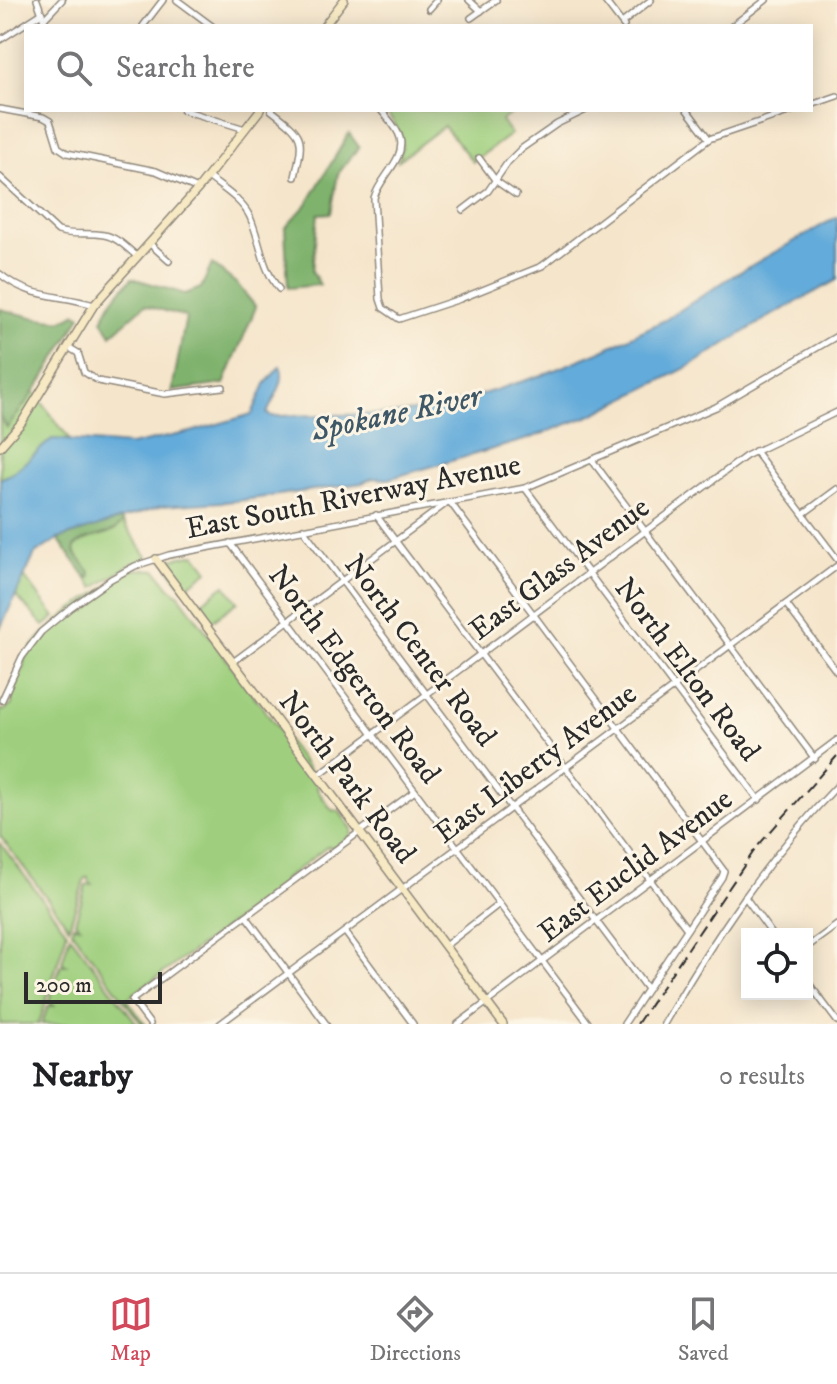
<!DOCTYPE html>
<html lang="en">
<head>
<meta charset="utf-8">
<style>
  :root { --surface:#fff; --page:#f2f2f2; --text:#202124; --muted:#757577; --line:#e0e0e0; --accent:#d1495b }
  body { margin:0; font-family:"IM FELL DW Pica",serif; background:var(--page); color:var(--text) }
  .controls { position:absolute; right:24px; bottom:24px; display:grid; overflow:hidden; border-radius:0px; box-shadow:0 4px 20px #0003 }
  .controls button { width:72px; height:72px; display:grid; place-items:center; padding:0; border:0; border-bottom:2px solid var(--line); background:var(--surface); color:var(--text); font:40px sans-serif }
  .scale { position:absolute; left:24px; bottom:20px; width:138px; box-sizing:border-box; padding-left:8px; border:4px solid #2b2b2b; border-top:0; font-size:22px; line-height:28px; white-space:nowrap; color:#2b2b2b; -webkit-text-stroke:6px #fcf5e5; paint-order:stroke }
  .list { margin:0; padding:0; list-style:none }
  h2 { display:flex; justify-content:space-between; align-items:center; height:104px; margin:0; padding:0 32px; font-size:34px }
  h2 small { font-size:26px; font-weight:400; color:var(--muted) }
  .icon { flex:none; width:44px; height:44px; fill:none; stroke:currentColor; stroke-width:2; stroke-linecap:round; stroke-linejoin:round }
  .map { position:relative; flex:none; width:837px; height:1024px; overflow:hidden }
  .search { position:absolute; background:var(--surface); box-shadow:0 4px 20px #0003; left:24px; right:24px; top:24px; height:88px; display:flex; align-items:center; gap:20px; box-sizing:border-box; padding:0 28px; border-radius:0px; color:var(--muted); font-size:30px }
  .sheet { height:248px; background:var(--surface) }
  nav { display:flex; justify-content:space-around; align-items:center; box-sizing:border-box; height:112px; border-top:2px solid var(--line); background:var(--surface); font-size:22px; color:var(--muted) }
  nav a { display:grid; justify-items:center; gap:4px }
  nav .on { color:var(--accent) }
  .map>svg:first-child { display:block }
  .green { fill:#9fcf7e; stroke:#657d54; stroke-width:2 }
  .forest { fill:#7fb26d; stroke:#556e4c; stroke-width:2 }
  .water { fill:#64abda; stroke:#486b82; stroke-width:2 }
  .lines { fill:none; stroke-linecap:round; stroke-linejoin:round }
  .street-casing { stroke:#90887b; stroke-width:8 }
  .secondary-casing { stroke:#90887b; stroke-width:10 }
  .street { stroke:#fff; stroke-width:5 }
  .secondary { stroke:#f6e9c3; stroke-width:7 }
  .rail { stroke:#2b2b2b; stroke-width:2; stroke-dasharray:12 6; stroke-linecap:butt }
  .labels { text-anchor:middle; stroke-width:6; stroke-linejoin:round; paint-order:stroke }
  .street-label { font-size:30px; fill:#2b2b2b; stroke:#fcf5e5 }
  .water-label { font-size:32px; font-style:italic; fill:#3f5868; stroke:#fcf5e5 }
</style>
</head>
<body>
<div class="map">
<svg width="837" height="1024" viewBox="0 0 837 1024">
  <rect width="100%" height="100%" fill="#fcf5e5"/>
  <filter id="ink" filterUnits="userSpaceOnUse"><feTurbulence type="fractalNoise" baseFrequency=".0125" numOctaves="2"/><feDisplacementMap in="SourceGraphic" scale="16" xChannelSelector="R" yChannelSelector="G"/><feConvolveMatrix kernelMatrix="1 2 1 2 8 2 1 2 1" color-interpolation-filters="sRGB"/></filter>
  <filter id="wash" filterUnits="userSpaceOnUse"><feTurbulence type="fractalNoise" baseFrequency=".006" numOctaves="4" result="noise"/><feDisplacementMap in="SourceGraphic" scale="32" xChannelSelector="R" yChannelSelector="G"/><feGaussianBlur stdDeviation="1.8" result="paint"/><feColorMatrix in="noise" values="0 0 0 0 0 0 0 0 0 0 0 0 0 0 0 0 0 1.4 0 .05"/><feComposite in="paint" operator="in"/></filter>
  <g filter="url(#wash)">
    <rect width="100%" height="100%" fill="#f5e5cb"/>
    <g class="green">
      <path d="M388,110h128l-15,11 10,13 -38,28 -29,-36 -46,35c9,-21 1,-32 -12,-49z"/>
      <path d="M0,346l70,94 -18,-1 -39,34 -13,6z"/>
      <path d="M123,522l25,36 -16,6 -38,24 -6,-8 3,-4 -17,-25 1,-4c14,-14 35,-8 48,-25z"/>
      <path d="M195,554l13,17 -24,18 -16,-22 3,-8z"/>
      <path d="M134,569l22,1 13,17 10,8 136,183 3,13 14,19 7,1 13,18 -1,7 -16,12 -8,-1 -42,32 -2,7 -156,113 18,25h-3l-70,-93 1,-6 7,1 -5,-4 11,-37 6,-1 -4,-4v-3l-3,1 -16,49 -69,-91v-127l3,2 9,-6v-11l11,-24 2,-15 18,-21 28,-24z"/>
      <path d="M23,575l32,42 -11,9 -28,-30z"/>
      <path d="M225,585l13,17 -29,21 -12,-17z"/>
      <path d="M0,843l67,89 -28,92h-39z"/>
      <path d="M70,935l67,89h-95l6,-18h6l-5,-4 12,-37h5l-4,-3z"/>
    </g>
    <g class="forest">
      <path d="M349,133l10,14 -21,27 -7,39 -13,1 -6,57 8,14 -32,3 -3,-60 22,-24z"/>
      <path d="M212,264l25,20 19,23 -32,77 -52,7 14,-74 -41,-12 -34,30 -9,-15 11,-21 19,-21 53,16 16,-6z"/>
      <path d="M0,309l32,8 29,4 16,-8 4,3 -39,65 -35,47 -7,-13z"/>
      <path d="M120,518l3,4c-13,17 -34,11 -48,24l-1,6 16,20 -2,8 -30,-41z"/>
    </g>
    <path class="water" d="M837,217v63l-70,38 -77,48 -98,49 -64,24 -140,40 -15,-1 -11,5 -125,18 -75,5 -104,33 -23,15 -35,75v-150l13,-6 39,-34 78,6 61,-13 61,-18 13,-30 15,-18c8,15 -8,33 -13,48l4,2 122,-2 52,-8 97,-31 59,-24 64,-31 66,-43z"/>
  </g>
  <g filter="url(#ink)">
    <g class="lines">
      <defs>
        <g id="street">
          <path d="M37,0l9,26"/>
          <path d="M177,0l35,26"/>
          <path d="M469,0l12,11"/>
          <path d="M604,0l20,26"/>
          <path d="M429,9l8,-9"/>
          <path d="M471,18l25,-18"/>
          <path d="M44,19l18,-19"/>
          <path d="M622,23l29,-23"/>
          <path d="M143,26l20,-26"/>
          <path d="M732,26l34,-26"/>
          <path d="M0,40l42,-27"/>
          <path d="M811,105l26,-9"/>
          <path d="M0,109l43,8 7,4 8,26 9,6 89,18 42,18"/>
          <path d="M183,110l62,19"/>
          <path d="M271,110c34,26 33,26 24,67"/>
          <path d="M381,110c6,8 17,18 19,28 6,21 -21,40 -26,60l6,101 3,9 16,11 61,-20 82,-33 167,-127 85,-29"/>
          <path d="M687,110l22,29"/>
          <path d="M479,158l17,23 20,14"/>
          <path d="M0,177l58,54c16,5 30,1 46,4 13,2 24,14 34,22"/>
          <path d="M208,177c15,12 34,23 42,40 11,25 11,50 29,72"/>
          <path d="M463,210l25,-19 20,-29 13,-13 36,-25 29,-14"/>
          <path d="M150,244l19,17"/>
          <path d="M0,274c30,25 59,20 94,31"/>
          <path d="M68,347l10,6 6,19 14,9 67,13 58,-7"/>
          <path d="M755,451l82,108"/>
          <path d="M592,460l223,299"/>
          <path d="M525,488l234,312"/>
          <path d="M450,502l274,369 -2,6 -98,147"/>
          <path d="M803,514l34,-25"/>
          <path d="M376,515l311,414"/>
          <path d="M303,529l344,460"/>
          <path d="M230,543l359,481"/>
          <path d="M786,604l51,68"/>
          <path d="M233,662l211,-157"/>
          <path d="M2,700l20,-43 19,-25 29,-24 41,-29 24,-13 34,-11 356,-67 191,-81 121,-71"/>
          <path d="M317,776l429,-320 91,-44"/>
          <path d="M745,897l27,37"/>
          <path d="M246,916l80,108"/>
          <path d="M345,932l68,92"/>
          <path d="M445,946l54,-42"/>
          <path d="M807,947l30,-22"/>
          <path d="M807,981l30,40"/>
          <path d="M150,1024l-18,-24 283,-209"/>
          <path d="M220,1024l617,-458"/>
          <path d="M458,1024l379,-284"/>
          <path d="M664,1024c50,-86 104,-167 173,-238"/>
        </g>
        <g id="secondary">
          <path d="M324,26l20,-26"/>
          <path d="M0,447l22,-25 72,-117 104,-116 62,-79"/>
          <path d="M156,559l347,465"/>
        </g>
      </defs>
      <use href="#street" class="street-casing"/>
      <use href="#secondary" class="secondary-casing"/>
      <use href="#street" class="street"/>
      <use href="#secondary" class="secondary"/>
      <path class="rail" d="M637,1024l119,-176 81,-92"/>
    </g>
  </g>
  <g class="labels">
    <g class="street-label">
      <text transform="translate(353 496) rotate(-11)" y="10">East South Riverway Avenue</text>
      <text transform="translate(559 568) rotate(-37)" y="10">East Glass Avenue</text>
      <text transform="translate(421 650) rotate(53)" y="10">North Center Road</text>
      <text transform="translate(688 669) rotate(53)" y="10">North Elton Road</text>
      <text transform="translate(355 674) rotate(53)" y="10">North Edgerton Road</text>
      <text transform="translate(535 763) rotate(-37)" y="10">East Liberty Avenue</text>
      <text transform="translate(348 777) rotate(53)" y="10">North Park Road</text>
      <text transform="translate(635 865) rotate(-37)" y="10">East Euclid Avenue</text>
    </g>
    <g class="water-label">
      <text transform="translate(396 412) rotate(-12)" y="11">Spokane River</text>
    </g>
  </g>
</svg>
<div class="controls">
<button><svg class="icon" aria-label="locate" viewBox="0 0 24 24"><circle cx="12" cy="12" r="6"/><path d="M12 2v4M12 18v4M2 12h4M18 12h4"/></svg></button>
</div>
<div class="scale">200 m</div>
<div class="search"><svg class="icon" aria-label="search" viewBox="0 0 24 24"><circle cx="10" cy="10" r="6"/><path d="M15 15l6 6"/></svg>Search here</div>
</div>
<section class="sheet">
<h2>Nearby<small>0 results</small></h2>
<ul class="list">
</ul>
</section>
<nav>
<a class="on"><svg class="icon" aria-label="map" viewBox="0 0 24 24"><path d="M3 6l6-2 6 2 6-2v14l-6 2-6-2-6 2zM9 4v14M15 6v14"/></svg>Map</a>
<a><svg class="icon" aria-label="directions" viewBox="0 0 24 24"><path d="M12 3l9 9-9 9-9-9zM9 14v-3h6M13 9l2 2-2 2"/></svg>Directions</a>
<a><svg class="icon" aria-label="saved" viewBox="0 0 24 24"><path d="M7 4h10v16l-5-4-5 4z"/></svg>Saved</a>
</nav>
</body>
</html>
